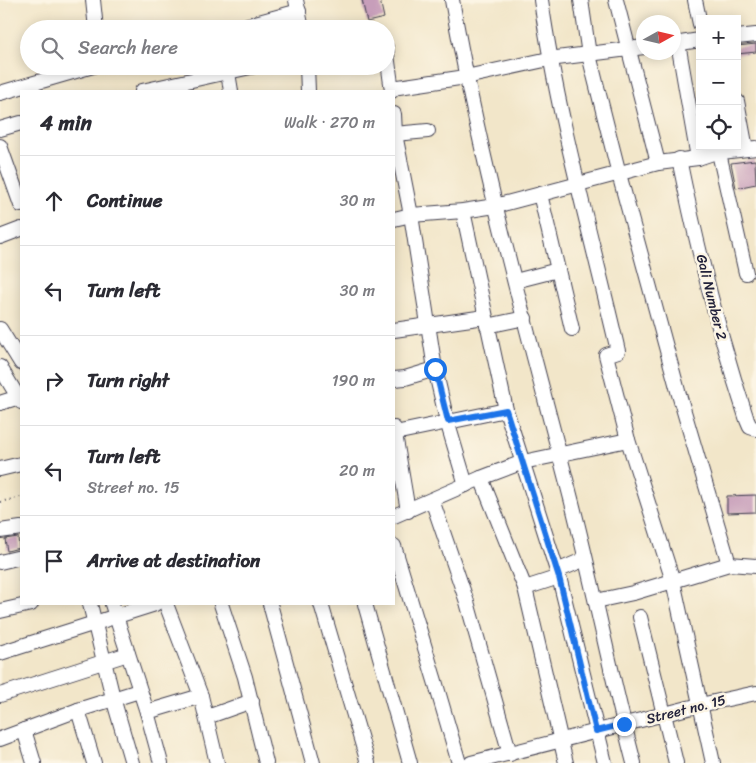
<!DOCTYPE html>
<html lang="en">
<head>
<meta charset="utf-8">
<style>
  :root { --surface:#fff; --page:#f2f2f3; --text:#2b2b33; --muted:#7c7c81; --line:#e1e1e2 }
  body { margin:0; font-family:Sriracha,sans-serif; background:var(--page); color:var(--text) }
  .controls { position:absolute; right:15px; top:15px; display:grid; overflow:hidden; border-radius:0px; box-shadow:0 2px 12px #0003 }
  .controls button { width:45px; height:45px; display:grid; place-items:center; padding:0; border:0; border-bottom:1px solid var(--line); background:var(--surface); color:var(--text); font:25px sans-serif }
  .compass { position:absolute; left:636px; top:15px; width:45px; height:45px; border-radius:50%; background:var(--surface); box-shadow:0 2px 12px #0003; rotate:82deg }
  .stop { position:absolute; width:15px; height:15px; margin:-11px; border:4px solid #1a73e8; border-radius:50%; background:#fff }
  .stop.end { background:#1a73e8; border-color:#fff; box-shadow:0 1px 5px #0008 }
  .list { margin:0; padding:0; list-style:none }
  h2 { display:flex; justify-content:space-between; align-items:center; height:65px; margin:0; padding:0 20px; font-size:21px }
  h2 small { font-size:16px; font-weight:400; color:var(--muted) }
  .list li { display:grid; grid-template-columns:32px 1fr auto; gap:15px; align-items:center; box-sizing:border-box; height:90px; padding:0 20px; border-top:1px solid var(--line) }
  .list b { display:block; font-size:19px; white-space:nowrap }
  .list p { margin:0; font-size:16px; white-space:nowrap; color:var(--muted) }
  .list em { font-size:16px; font-style:normal; color:var(--muted) }
  .icon { flex:none; width:28px; height:28px; fill:none; stroke:currentColor; stroke-width:2; stroke-linecap:round; stroke-linejoin:round }
  .map { position:relative; flex:none; width:756px; height:763px; overflow:hidden }
  .search { position:absolute; background:var(--surface); box-shadow:0 2px 12px #0003; left:20px; top:20px; width:375px; height:55px; display:flex; align-items:center; gap:12px; box-sizing:border-box; padding:0 18px; border-radius:28px; color:var(--muted); font-size:19px }
  .panel { position:absolute; background:var(--surface); box-shadow:0 2px 12px #0003; left:20px; top:90px; width:375px; height:515px; border-radius:0px }
  .map>svg:first-child { display:block }
  .building { fill:#c79eba }
  .lines { fill:none; stroke-linecap:round; stroke-linejoin:round }
  .minor-casing { stroke:#413f50; stroke-width:16 }
  .path { stroke:#413f50; stroke-width:2; stroke-dasharray:1 4; stroke-linecap:butt }
  .minor { stroke:#fff; stroke-width:14 }
  .route { stroke:#1a73e8; stroke-width:6 }
  .labels { text-anchor:middle; stroke-width:5; stroke-linejoin:round; paint-order:stroke }
  .street-label { font-size:14px; fill:#22223b; stroke:#fcf5e5 }
</style>
</head>
<body>
<div class="map">
<svg width="756" height="763" viewBox="0 0 756 763">
  <rect width="100%" height="100%" fill="#fcf5e5"/>
  <filter id="ink" filterUnits="userSpaceOnUse"><feTurbulence type="fractalNoise" baseFrequency=".02" numOctaves="2"/><feDisplacementMap in="SourceGraphic" scale="10" xChannelSelector="R" yChannelSelector="G"/><feConvolveMatrix kernelMatrix="1 2 1 2 8 2 1 2 1" color-interpolation-filters="sRGB"/></filter>
  <filter id="wash" filterUnits="userSpaceOnUse"><feTurbulence type="fractalNoise" baseFrequency=".0096" numOctaves="4" result="noise"/><feDisplacementMap in="SourceGraphic" scale="20" xChannelSelector="R" yChannelSelector="G"/><feGaussianBlur stdDeviation="1.12" result="paint"/><feColorMatrix in="noise" values="0 0 0 0 0 0 0 0 0 0 0 0 0 0 0 0 0 1.4 0 .05"/><feComposite in="paint" operator="in"/></filter>
  <g filter="url(#wash)">
    <rect width="100%" height="100%" fill="#f2e6c9"/>
    <g id="blocks">
      <g class="building">
        <path d="M362,0h18l4,18 -17,4z"/>
        <path d="M756,44v8l-19,2v-8z"/>
        <path d="M755,160l1,24 -20,4 -5,-25z"/>
        <path d="M756,495v17l-29,1v-17z"/>
        <path d="M18,537l1,11 -12,3 -2,-12z"/>
      </g>
    </g>
  </g>
  <g filter="url(#ink)">
    <use href="#blocks" fill-opacity="0" stroke="#413f50" stroke-width="1"/>
    <g class="lines">
      <defs>
        <g id="minor">
          <path d="M93,0l3,29"/>
          <path d="M296,0l6,29"/>
          <path d="M452,0c29,165 74,325 116,487 24,91 42,185 66,276"/>
          <path d="M541,0c17,119 50,234 77,351l-12,4 22,85 45,141 40,182"/>
          <path d="M581,0l8,55 30,119 59,217 51,173"/>
          <path d="M616,0l42,163"/>
          <path d="M695,0l5,24"/>
          <path d="M234,29l65,-18"/>
          <path d="M737,37l19,-2"/>
          <path d="M678,43l20,115"/>
          <path d="M674,44l26,-4"/>
          <path d="M386,47l6,44"/>
          <path d="M307,66l1,25"/>
          <path d="M228,73l3,18"/>
          <path d="M392,88l74,-11 83,-18 95,-12"/>
          <path d="M142,91l113,-25"/>
          <path d="M0,93l93,-27"/>
          <path d="M737,101l9,48"/>
          <path d="M394,114l1,20 16,81 24,154 12,52 19,64"/>
          <path d="M0,129l21,-6"/>
          <path d="M394,134l34,-3"/>
          <path d="M0,146l21,59"/>
          <path d="M719,153l27,120"/>
          <path d="M679,159c18,88 40,176 68,261l3,7 6,2"/>
          <path d="M540,194l32,135"/>
          <path d="M463,211l43,199 53,167 46,186"/>
          <path d="M394,219l17,-4 52,-4 32,-5 163,-43 40,-5 15,-5 43,-5"/>
          <path d="M0,237l21,-8"/>
          <path d="M515,281l43,-11"/>
          <path d="M487,326l38,-8"/>
          <path d="M0,329l21,34"/>
          <path d="M394,330l91,-13"/>
          <path d="M0,367l21,35"/>
          <path d="M394,379l11,-1 30,-9"/>
          <path d="M0,403l19,-6"/>
          <path d="M394,428l14,83"/>
          <path d="M395,433l111,-23"/>
          <path d="M0,469l21,-5"/>
          <path d="M481,478l44,110 41,175"/>
          <path d="M432,500l35,102 43,152"/>
          <path d="M394,516l87,-38 42,-16 105,-22"/>
          <path d="M0,531l21,-3"/>
          <path d="M394,546l41,135 24,82"/>
          <path d="M0,562l21,-5"/>
          <path d="M557,571l28,-12"/>
          <path d="M525,588l34,-11"/>
          <path d="M596,601l37,-8 96,-29 27,2"/>
          <path d="M90,604l23,94 19,65"/>
          <path d="M112,604l35,108 14,51"/>
          <path d="M166,604l35,92 16,67"/>
          <path d="M221,604l24,73 21,86"/>
          <path d="M270,604l43,159"/>
          <path d="M321,604l47,159"/>
          <path d="M365,604l45,159"/>
          <path d="M0,611l31,-7"/>
          <path d="M640,617l36,146"/>
          <path d="M0,653l155,-49"/>
          <path d="M0,695l128,-41"/>
          <path d="M78,710l16,53"/>
          <path d="M147,712l54,-16"/>
          <path d="M207,717l45,-16"/>
          <path d="M24,730l10,33"/>
          <path d="M0,739l78,-29 61,-19"/>
          <path d="M471,763l229,-58 56,-12"/>
        </g>
      </defs>
      <use href="#minor" class="minor-casing"/>
      <path class="path" d="M0,502l21,-5"/>
      <use href="#minor" class="minor"/>
    </g>
  </g>
  <g class="lines" filter="url(#ink)">
    <path class="route" d="M435,369l13,52 58,-11 53,167 37,154 28,-7"/>
  </g>
  <g class="labels">
    <g class="street-label">
      <text transform="translate(712 297) rotate(76)" y="5">Gali Number 2</text>
      <text transform="translate(686 709) rotate(-14)" y="5">Street no. 15</text>
    </g>
  </g>
</svg>
<div class="controls">
<button>+</button>
<button>−</button>
<button><svg class="icon" aria-label="locate" viewBox="0 0 24 24"><circle cx="12" cy="12" r="6"/><path d="M12 2v4M12 18v4M2 12h4M18 12h4"/></svg></button>
</div>
<svg class="compass" viewBox="-18 -18 36 36"><path d="M0-13l5 13h-10z" fill="#e53935"/><path d="M0 13l5-13h-10z" fill="#7c7c81"/></svg>
<div class="stop" style="left:435px;top:369px"></div>
<div class="stop end" style="left:624px;top:724px"></div>
<div class="search"><svg class="icon" aria-label="search" viewBox="0 0 24 24"><circle cx="10" cy="10" r="6"/><path d="M15 15l6 6"/></svg>Search here</div>
<section class="panel">
<h2>4 min<small>Walk · 270 m</small></h2>
<ul class="list">
<li><svg class="icon" aria-label="ahead" viewBox="0 0 24 24"><path d="M12 20V5M6 11l6-6 6 6"/></svg><div><b>Continue</b></div><em>30 m</em></li>
<li><svg class="icon" aria-label="left" viewBox="0 0 24 24"><path d="M17 20v-9H6M10 6l-5 5 5 5"/></svg><div><b>Turn left</b></div><em>30 m</em></li>
<li><svg class="icon" aria-label="right" viewBox="0 0 24 24"><path d="M7 20v-9h11M14 6l5 5-5 5"/></svg><div><b>Turn right</b></div><em>190 m</em></li>
<li><svg class="icon" aria-label="left" viewBox="0 0 24 24"><path d="M17 20v-9H6M10 6l-5 5 5 5"/></svg><div><b>Turn left</b><p>Street no. 15</p></div><em>20 m</em></li>
<li><svg class="icon" aria-label="arrive" viewBox="0 0 24 24"><path d="M6 21V4h12l-3 4 3 4H6"/></svg><div><b>Arrive at destination</b></div></li>
</ul>
</section>
</div>
</body>
</html>
